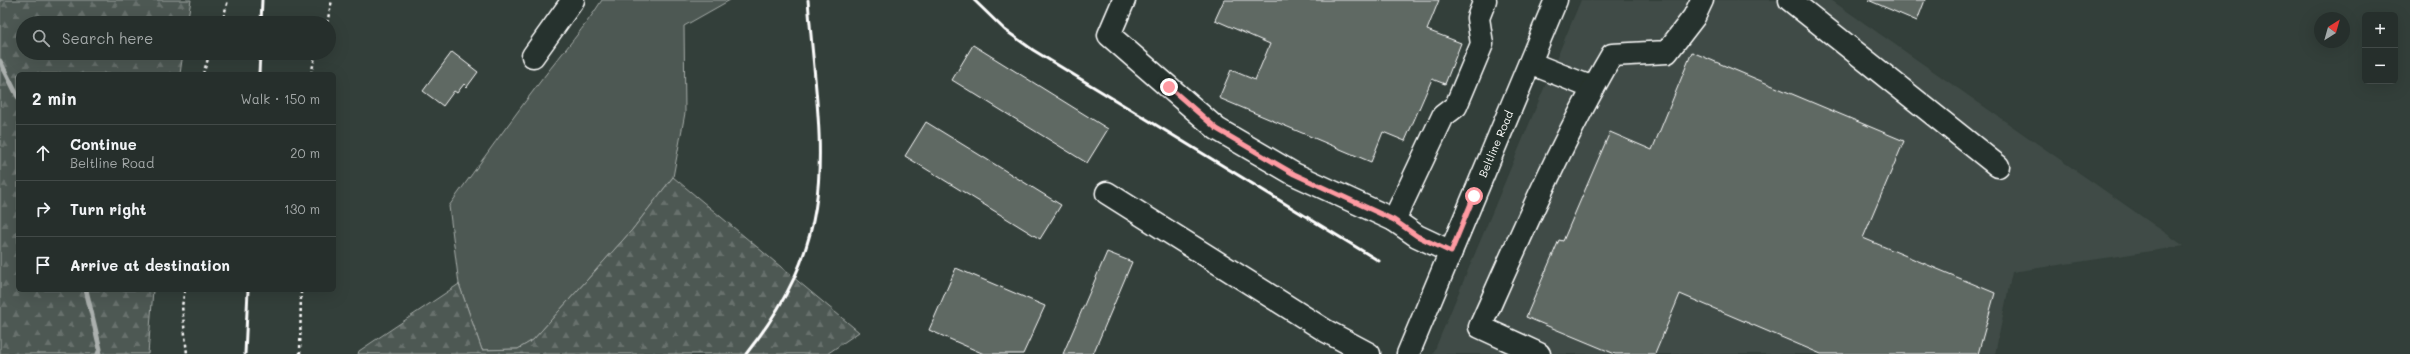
<!DOCTYPE html>
<html lang="en">
<head>
<meta charset="utf-8">
<style>
  :root { --surface:#262f2c; --page:#323b38; --text:#f1f3f6; --muted:#a4a9a9; --line:#424a48 }
  body { margin:0; font-family:Mali,sans-serif; background:var(--page); color:var(--text) }
  .controls { position:absolute; right:12px; top:12px; display:grid; overflow:hidden; border-radius:6px; box-shadow:0 4px 16px #0002 }
  .controls button { width:36px; height:36px; display:grid; place-items:center; padding:0; border:0; border-bottom:1px solid var(--line); background:var(--surface); color:var(--text); font:20px sans-serif }
  .compass { position:absolute; left:2314px; top:12px; width:36px; height:36px; border-radius:50%; background:var(--surface); box-shadow:0 4px 16px #0002; rotate:37deg }
  .stop { position:absolute; width:12px; height:12px; margin:-9px; border:3px solid #ff9aa2; border-radius:50%; background:#fff }
  .stop.end { background:#ff9aa2; border-color:#fff; box-shadow:0 1px 4px #0008 }
  .list { margin:0; padding:0; list-style:none }
  h2 { display:flex; justify-content:space-between; align-items:center; height:52px; margin:0; padding:0 16px; font-size:17px }
  h2 small { font-size:13px; font-weight:400; color:var(--muted) }
  .list li { display:grid; grid-template-columns:26px 1fr auto; gap:12px; align-items:center; box-sizing:border-box; height:56px; padding:0 16px; border-top:1px solid var(--line) }
  .list b { display:block; font-size:15px; white-space:nowrap }
  .list p { margin:0; font-size:13px; white-space:nowrap; color:var(--muted) }
  .list em { font-size:13px; font-style:normal; color:var(--muted) }
  .icon { flex:none; width:22px; height:22px; fill:none; stroke:currentColor; stroke-width:2; stroke-linecap:round; stroke-linejoin:round }
  .map { position:relative; flex:none; width:2410px; height:354px; overflow:hidden }
  .search { position:absolute; background:var(--surface); box-shadow:0 4px 16px #0002; left:16px; top:16px; width:320px; height:44px; display:flex; align-items:center; gap:10px; box-sizing:border-box; padding:0 14px; border-radius:22px; color:var(--muted); font-size:15px }
  .panel { position:absolute; background:var(--surface); box-shadow:0 4px 16px #0002; left:16px; top:72px; width:320px; height:220px; border-radius:6px }
  .map>svg:first-child { display:block }
  .built { fill:#404c47 }
  .green { fill:#4d5853; stroke:#a6aca9 }
  .forest { fill:url(#forest-firs); stroke:#a6aca9 }
  .lines { fill:none; stroke-linecap:round; stroke-linejoin:round }
  .stream { stroke:#abb0ae; stroke-width:5 }
  .building { fill:#5f6964; stroke:#fff }
  .minor-casing { stroke:#fff; stroke-width:25 }
  .path { stroke:#fff; stroke-width:2.5; stroke-dasharray:3 3; stroke-linecap:butt }
  .minor { stroke:#26332d; stroke-width:22 }
  .rail { stroke:#fff; stroke-width:3 }
  .route { stroke:#ff9aa2; stroke-width:5 }
  .labels { text-anchor:middle; stroke-width:3; stroke-linejoin:round; paint-order:stroke }
  .street-label { font-size:11px; fill:#fff; stroke:#26332d }
</style>
</head>
<body>
<div class="map">
<svg width="2410" height="354" viewBox="0 0 2410 354">
  <defs>
    <pattern id="forest-firs" width="22" height="20" patternUnits="userSpaceOnUse"><rect width="22" height="20" fill="#4d5853"/><path d="M5 1l3.5 6h-7zM16 11l3.5 6h-7z" fill="#68716d"/></pattern>
  </defs>
  <rect width="100%" height="100%" fill="#333f3a"/>
  <filter id="ink" filterUnits="userSpaceOnUse"><feTurbulence type="fractalNoise" baseFrequency=".025" numOctaves="2"/><feDisplacementMap in="SourceGraphic" scale="8" xChannelSelector="R" yChannelSelector="G"/><feConvolveMatrix kernelMatrix="1 2 1 2 8 2 1 2 1" color-interpolation-filters="sRGB"/></filter>
  <g filter="url(#ink)">
    <path class="built" d="M1581,0h250l353,246 -172,26 -17,82h-562z"/>
    <path class="green" d="M602,0h128l-46,26 1,87 -12,64 -41,53 -99,110 -15,9 -36,1 -23,-66 -10,-78c31,-43 62,-86 94,-128 20,-26 42,-51 59,-78z"/>
    <g class="forest">
      <path d="M0,0h191l-4,23h-164v30h160l-3,21h-162v216h135l-5,64h-148z"/>
      <path d="M673,177l186,155 -32,22h-469l1,-3 100,-67 23,66 36,-1 15,-9 99,-110z"/>
    </g>
    <g class="lines">
      <g class="stream">
        <path d="M0,61l18,36"/>
        <path d="M86,290l14,59 -2,5"/>
      </g>
    </g>
    <g class="building">
      <path d="M1224,0h215l-12,30 34,13 -16,41 -13,-5 -27,62 -22,-9 -12,30 -152,-64 12,-28 24,10 15,-36 -55,-24z"/>
      <path d="M1868,0h57l-8,21z"/>
      <path d="M973,45l135,84 -21,34 -135,-83z"/>
      <path d="M452,52l26,20 -11,15 -3,-3 -7,9 -3,-2 -11,15 -20,-15z"/>
      <path d="M1692,52l212,89 -41,97 132,55 -17,61h-157l-141,-60 -25,60h-40l-89,-37 33,-77 4,1 47,-109 42,18z"/>
      <path d="M926,122l135,83 -21,34 -135,-83z"/>
      <path d="M1107,252l25,10 -39,92h-30z"/>
      <path d="M956,268l89,38 -22,48h-39l-55,-24z"/>
    </g>
    <g class="lines">
      <defs>
        <g id="minor">
          <path d="M1124,0l-15,35 108,94 77,45 100,46"/>
          <path d="M1790,0l208,166"/>
          <path d="M533,56l40,-56"/>
          <path d="M1530,63l63,25"/>
          <path d="M1107,193l219,138 43,23"/>
          <path d="M1451,252l-34,-16 -23,-16 49,-104 13,-10 26,-62 -4,-26 7,-18"/>
          <path d="M1408,354l148,-354"/>
          <path d="M1539,354l-59,-27c41,-92 81,-185 132,-272l55,-3 27,-35 8,-17"/>
        </g>
      </defs>
      <use href="#minor" class="minor-casing"/>
      <g class="path">
        <path d="M222,23l6,-23"/>
        <path d="M327,23l5,-23"/>
        <path d="M203,74l7,-21"/>
        <path d="M311,74l5,-21"/>
        <path d="M185,290l-3,16 5,48"/>
        <path d="M300,354l1,-64"/>
      </g>
      <use href="#minor" class="minor"/>
      <g class="rail">
        <path d="M974,0l31,30 28,20 346,211"/>
        <path d="M261,23l1,-23"/>
        <path d="M259,74l1,-21"/>
        <path d="M245,354l3,-64"/>
        <path d="M746,354c99,-124 73,-209 62,-354"/>
      </g>
    </g>
  </g>
  <g class="lines" filter="url(#ink)">
    <path class="route" d="M1169,87l48,42 77,45 100,46 23,16 34,16 23,-56"/>
  </g>
  <g class="labels">
    <g class="street-label">
      <text transform="translate(1496 144) rotate(-67)" y="4">Beltline Road</text>
    </g>
  </g>
</svg>
<div class="controls">
<button>+</button>
<button>−</button>
</div>
<svg class="compass" viewBox="-18 -18 36 36"><path d="M0-13l5 13h-10z" fill="#e53935"/><path d="M0 13l5-13h-10z" fill="#a4a9a9"/></svg>
<div class="stop" style="left:1474px;top:196px"></div>
<div class="stop end" style="left:1169px;top:87px"></div>
<div class="search"><svg class="icon" aria-label="search" viewBox="0 0 24 24"><circle cx="10" cy="10" r="6"/><path d="M15 15l6 6"/></svg>Search here</div>
<section class="panel">
<h2>2 min<small>Walk · 150 m</small></h2>
<ul class="list">
<li><svg class="icon" aria-label="ahead" viewBox="0 0 24 24"><path d="M12 20V5M6 11l6-6 6 6"/></svg><div><b>Continue</b><p>Beltline Road</p></div><em>20 m</em></li>
<li><svg class="icon" aria-label="right" viewBox="0 0 24 24"><path d="M7 20v-9h11M14 6l5 5-5 5"/></svg><div><b>Turn right</b></div><em>130 m</em></li>
<li><svg class="icon" aria-label="arrive" viewBox="0 0 24 24"><path d="M6 21V4h12l-3 4 3 4H6"/></svg><div><b>Arrive at destination</b></div></li>
</ul>
</section>
</div>
</body>
</html>
